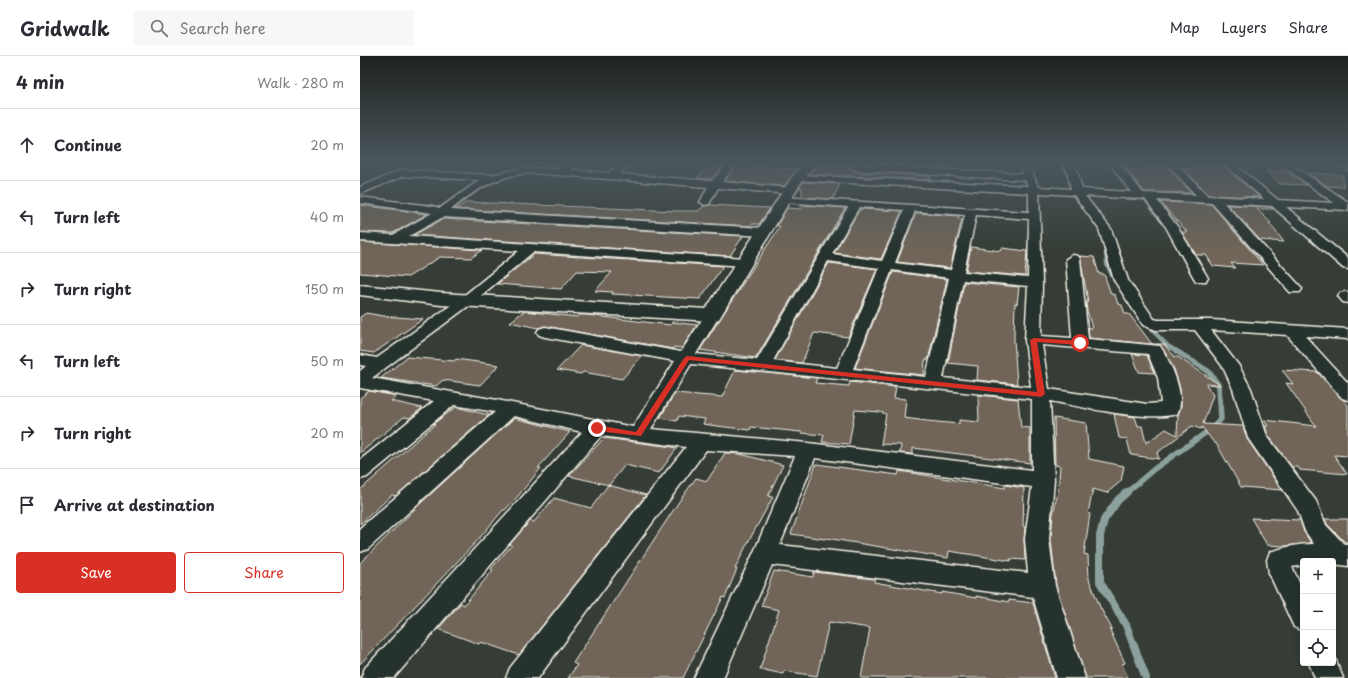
<!DOCTYPE html>
<html lang="en">
<head>
<meta charset="utf-8">
<style>
  :root { --surface:#fff; --page:#f7f7f7; --text:#2b2b33; --muted:#7c7c81; --line:#e1e1e2; --accent:#d93025 }
  body { margin:0; font-family:"Playpen Sans",sans-serif; background:var(--page); color:var(--text) }
  .controls { position:absolute; right:12px; bottom:12px; display:grid; overflow:hidden; border-radius:4px; box-shadow:0 2px 10px #0003 }
  .controls button { width:36px; height:36px; display:grid; place-items:center; padding:0; border:0; border-bottom:1px solid var(--line); background:var(--surface); color:var(--text); font:20px sans-serif }
  .stop { position:absolute; width:12px; height:12px; margin:-9px; border:3px solid #d93025; border-radius:50%; background:#fff }
  .stop.end { background:#d93025; border-color:#fff; box-shadow:0 1px 4px #0008 }
  .list { margin:0; padding:0; list-style:none }
  h2 { display:flex; justify-content:space-between; align-items:center; height:52px; margin:0; padding:0 16px; font-size:17px }
  h2 small { font-size:13px; font-weight:400; color:var(--muted) }
  .list li { display:grid; grid-template-columns:26px 1fr auto; gap:12px; align-items:center; box-sizing:border-box; height:72px; padding:0 16px; border-top:1px solid var(--line) }
  .list b { display:block; font-size:15px; white-space:nowrap }
  .list em { font-size:13px; font-style:normal; color:var(--muted) }
  .actions { display:flex; gap:8px; padding:12px 16px }
  .actions a { flex:1; padding:9px 0; border:1px solid var(--accent); border-radius:4px; text-align:center; font-size:14px; color:var(--accent) }
  .actions .main { background:var(--accent); color:#fff }
  .icon { flex:none; width:22px; height:22px; fill:none; stroke:currentColor; stroke-width:2; stroke-linecap:round; stroke-linejoin:round }
  .map { position:relative; flex:none; width:988px; height:622px; overflow:hidden }
  header { display:flex; align-items:center; gap:24px; box-sizing:border-box; height:56px; padding:0 20px; background:var(--surface); border-bottom:1px solid var(--line) }
  header strong { font-size:19px }
  nav { display:flex; gap:22px; margin-inline-start:auto; font-size:14px }
  .search { width:280px; height:36px; background:var(--page); display:flex; align-items:center; gap:10px; box-sizing:border-box; padding:0 14px; border-radius:4px; color:var(--muted); font-size:15px }
  main { display:flex }
  aside { flex:1; background:var(--surface) }
  .map>svg:first-child { display:block }
  .lines { fill:none; stroke-linecap:round; stroke-linejoin:round }
  .stream-far3 { stroke:#8ca19d; stroke-width:3 }
  .stream-far2 { stroke:#8ca19d; stroke-width:4 }
  .stream-far1 { stroke:#8ca19d; stroke-width:5.5 }
  .stream { stroke:#8ca19d; stroke-width:8 }
  .building { fill:#706559; stroke:#f4f1e8 }
  .street-casing { stroke:#f4f1e8; stroke-width:3 }
  .secondary-casing { stroke:#f4f1e8; stroke-width:3 }
  .street { fill:#26332d; fill-rule:evenodd }
  .secondary { fill:#26332d; fill-rule:evenodd }
  .route { fill:#d93025 }
</style>
</head>
<body>
<header>
<strong>Gridwalk</strong>
<div class="search"><svg class="icon" aria-label="search" viewBox="0 0 24 24"><circle cx="10" cy="10" r="6"/><path d="M15 15l6 6"/></svg>Search here</div>
<nav><a>Map</a><a>Layers</a><a>Share</a></nav>
</header>
<main>
<aside>
<h2>4 min<small>Walk · 280 m</small></h2>
<ul class="list">
<li><svg class="icon" aria-label="ahead" viewBox="0 0 24 24"><path d="M12 20V5M6 11l6-6 6 6"/></svg><div><b>Continue</b></div><em>20 m</em></li>
<li><svg class="icon" aria-label="left" viewBox="0 0 24 24"><path d="M17 20v-9H6M10 6l-5 5 5 5"/></svg><div><b>Turn left</b></div><em>40 m</em></li>
<li><svg class="icon" aria-label="right" viewBox="0 0 24 24"><path d="M7 20v-9h11M14 6l5 5-5 5"/></svg><div><b>Turn right</b></div><em>150 m</em></li>
<li><svg class="icon" aria-label="left" viewBox="0 0 24 24"><path d="M17 20v-9H6M10 6l-5 5 5 5"/></svg><div><b>Turn left</b></div><em>50 m</em></li>
<li><svg class="icon" aria-label="right" viewBox="0 0 24 24"><path d="M7 20v-9h11M14 6l5 5-5 5"/></svg><div><b>Turn right</b></div><em>20 m</em></li>
<li><svg class="icon" aria-label="arrive" viewBox="0 0 24 24"><path d="M6 21V4h12l-3 4 3 4H6"/></svg><div><b>Arrive at destination</b></div></li>
</ul>
<div class="actions"><a class="main">Save</a><a>Share</a></div>
</aside>
<div class="map">
<svg width="988" height="622" viewBox="0 0 988 622">
  <rect width="100%" height="100%" fill="#353d36"/>
  <filter id="ink" filterUnits="userSpaceOnUse"><feTurbulence type="fractalNoise" baseFrequency=".025" numOctaves="2"/><feDisplacementMap in="SourceGraphic" scale="8" xChannelSelector="R" yChannelSelector="G"/><feConvolveMatrix kernelMatrix="1 2 1 2 8 2 1 2 1" color-interpolation-filters="sRGB"/></filter>
  <g filter="url(#ink)">
    <g class="lines">
      <g class="stream-far3">
        <path d="M702,108l8,15v10"/>
        <path d="M713,139l11,13"/>
      </g>
      <g class="stream-far2">
        <path d="M745,189l2,20 8,16"/>
        <path d="M785,267l23,23 10,6"/>
      </g>
      <path class="stream-far1" d="M766,437l28,-24 57,-40 10,-10 -2,-33 -11,-15 -32,-20"/>
      <path class="stream" d="M767,436l-9,8 -14,20 -4,16v46l26,43 20,53"/>
    </g>
    <g class="building">
      <path d="M351,108h14l-14,15 -14,-1z"/>
      <path d="M377,108h20l-2,2 42,3 -13,17 -59,-5z"/>
      <path d="M458,108h35l-4,4 6,4 76,4 -1,4 -121,-6z"/>
      <path d="M763,108h19l3,3 23,1 24,25 -48,-1z"/>
      <path d="M829,108l34,2 37,31 -51,-2 -26,-27 10,1z"/>
      <path d="M906,115l23,1 18,13 -27,-1z"/>
      <path d="M947,117l36,2v12l-16,-1z"/>
      <path d="M443,126l37,2 -7,15 -31,-2v-9h-3z"/>
      <path d="M107,146l210,9h21l6,-5 5,-1 61,3 -11,16h-7l-1,2 -295,-17z"/>
      <path d="M800,146l51,2 52,61 -32,-2 4,5 -22,-2 -7,-11h-10l-14,-23h5z"/>
      <path d="M0,149l67,9 -34,19 -33,-1z"/>
      <path d="M441,149l44,3 -89,150 -56,-8 80,-124h-3l10,-18 14,1z"/>
      <path d="M868,149l43,2 2,2h-16l14,14h-2l15,19 -24,-2z"/>
      <path d="M500,153l42,2 -21,48 -47,-6z"/>
      <path d="M556,157l43,3 -1,3h4l-12,49 -53,-6z"/>
      <path d="M83,163l300,17 -13,20 -316,-21z"/>
      <path d="M0,186l122,8 -11,8 -31,-1 -32,20 -48,-4z"/>
      <path d="M611,191l30,4 1,-3 25,3 -2,25 -59,-5z"/>
      <path d="M174,198l189,12 -23,33 -88,-5 1,-2 -18,-1 17,-19 -35,-1 -16,18 -64,-5z"/>
      <path d="M720,200l14,1 5,17h5l7,20 4,1 3,9 4,1 3,9h4l23,30h12l11,13h3l42,28 -14,-1 7,11 -10,29 40,2 4,13 35,51 -41,-3 -25,-44h-2l-12,-16 -1,2 -9,-3 -35,27 2,6 -28,-4 -4,-16 -8,-1 -5,-24 21,3 3,9h4l4,17 20,-14 11,6 1,-20 3,-8 -1,-19 -6,-19 -14,-24 -71,-7 -1,-10h4l-5,-17 -1,-9h2z"/>
      <path d="M469,207l48,6 -29,68 -34,-4 -12,30 -27,-3z"/>
      <path d="M533,216l54,7 -19,81h-3l-1,15 -69,-7z"/>
      <path d="M604,226l55,5 -2,17 -2,-1 -1,36 3,45 -40,-4 1,-14 -30,-3z"/>
      <path d="M164,255l53,6 3,-2h7l66,8 18,2 1,-3 25,3 -15,23 -8,-1 -1,2 -128,-23 -7,2 -28,-6z"/>
      <path d="M6,257l17,3 40,3 -49,34 -14,-2v-34z"/>
      <path d="M221,289l61,11 -20,23 -39,-7 -2,2 -24,-4z"/>
      <path d="M772,298l15,1 7,18 -15,-1z"/>
      <path d="M47,301l47,4 2,-2 43,6 -19,20 -37,-5 -7,6 -55,-8z"/>
      <path d="M375,314l82,8 -2,5 34,3 1,-4 46,5 -2,11 12,1 -2,19 23,3 32,3v-4l20,2 -1,-27 40,4 3,28 9,1v35l-117,-15v6l-13,-1 1,-8 -20,-1 5,-30 -6,-2 -25,-2 -6,34 -27,-2 2,-7 -23,-2v-1l-50,-5 -1,3 -33,-4 -14,-2 2,-5 -26,-3 -2,5 -17,-3 15,-25 47,4z"/>
      <path d="M922,314l35,2 31,33v51l-14,-1 13,19 -47,-4 -2,-3h-6l-24,-32 -3,-9h3l-4,-6 52,6 -30,-43 7,1z"/>
      <path d="M9,335l28,5 -6,5 31,7 -12,10 -6,-1 -44,36v-55z"/>
      <path d="M96,351l33,8 -93,81 -4,-1 -32,29v-34l75,-66h-2z"/>
      <path d="M154,362l56,14 -32,36h3l-23,28 -13,14h-2l-26,31 -117,123v-101l62,-61z"/>
      <path d="M694,362l32,5 3,36 35,7 -3,15 -14,12 -14,-4 -5,24 2,1 -6,40 4,1 1,24 11,28 12,22 -2,1 15,33 -3,1 6,14h-42l-30,-92 -5,-47 2,-25 5,-23 2,-25 -5,-1z"/>
      <path d="M244,382l68,9 5,1 -18,25 -34,-8 -16,20 -40,-9z"/>
      <path d="M365,397l15,1 43,11 -15,31 5,1 -27,49 -11,23h2l-12,29 -2,-1 -40,81h-115l9,-13 -4,-2 107,-163 16,-22 11,3z"/>
      <path d="M456,408l82,11 1,-4 106,17v-3l19,3 -1,38 2,1 -1,12 1,21 -15,-1 1,2 -62,-10 -1,7 -122,-20 -1,1 -34,-5z"/>
      <path d="M248,429l38,10 -127,160 -38,-13 -2,2 -41,-15 23,-26 3,2 29,-35 -2,-1 21,-24 -2,-1 20,-23 4,1 20,-24 37,10z"/>
      <path d="M891,462l49,2 4,12 7,11 -26,3 -18,-1z"/>
      <path d="M965,463h23v23h-3l-18,-18z"/>
      <path d="M414,515l39,6 1,-5 60,7v3l68,12v-2l34,6v-2l33,6v-2l24,3 22,75h-194l9,-50 -41,-6 -12,54 -33,-5 -1,3 -23,-5 19,-59 -18,-4z"/>
    </g>
    <g class="lines">
      <defs>
        <g id="street">
          <path d="M208,108h12l-9,6 37,3 12,-9h10l-11,10 93,7 15,-17h9l-14,18 68,6 5,3 -5,3 -72,-6 -9,16 -4,1 -5,-3 8,-15 -175,-14c-32,0 -59,17 -82,37l313,18 6,4 -6,4 -321,-19 -34,19 336,22 7,4 -7,4 -212,-14 -62,52 -99,74 125,22 136,27 42,-66 -130,-24 -6,-2 -2,-3 2,-3 6,-2 136,25 26,-40h10l3,3 -24,39 61,6 91,-153 -63,-5 -4,-1 -1,-2 1,-2 248,15v-19l-231,-13 -4,-1 -1,-2 1,-2 234,11 -3,-6 -170,-10 -5,-3 5,-3 168,10 -3,-10h9l9,23 33,2 -4,-19 -5,-6h10l5,6 5,19 49,3 -21,-28h10l23,29 53,2 -29,-31h10l31,32 56,3 -40,-35h10l44,36 56,3 -54,-39h11l57,38v8l-62,-3 62,51v11l-5,-1 -71,-62 -48,-3 76,83 2,3 -2,3h-10l-78,-89 -55,-3 20,26 31,52 -2,3h-10l-2,-3 -28,-51 -21,-28 -60,-3 26,33 17,51 26,39 4,1h54l136,9v10l-43,-3 43,47v17l-6,-2 -55,-63 -76,-5 28,36 12,23 16,47 49,65 10,24 18,19h4v22l-15,-2v-3h-30v4l-11,2 11,24v40l-9,-4 -25,-54 -2,-13 3,-8c15,-5 28,-8 44,-8l-9,-13 -7,-20 -50,-73 -15,-49 -10,-22 -28,-37h-39l-13,-5 -29,-45 -15,-51 -25,-34 -35,-2 3,90 -1,53 31,2 -6,-79 7,-4 5,1 2,3 8,80 72,7c10,15 27,50 17,68 -31,8 -94,-7 -127,-13l4,79 -5,59 6,47 30,92h-28l-24,-81 -261,-32 -49,113h-29l60,-126 41,-96 -89,-6 -168,228h-32l4,-10 176,-221 -85,-11 -207,242h-33l4,-10 217,-236 -68,-16 -146,133 -8,3v-24l135,-116 -41,-7 -87,72 -7,2v-19l74,-59 -74,-13v-17l6,-5 -6,-1v-10l17,3 84,-60 58,-47 -159,-10v-8l33,2 39,-22 -72,-10v-6l72,9 8,2 40,-28 -77,-4 -43,18v-7l42,-17 90,5 31,-7 34,1zM499,151l45,3 -22,51 -50,-7zM555,155l50,4 -14,55 -56,-7zM616,159l53,4 -1,59 -64,-6zM468,205l51,7 -42,100 -64,-7zM532,214l57,8 -23,99 -73,-8zM603,224l65,6 -3,54 6,47 -88,-9zM682,289l106,9 10,24 3,25 -14,1 -98,-15zM331,308l341,35v71l-224,-27 -157,-14zM455,402l217,29 -7,52 3,34 -248,-28z"/>
          <path d="M978,108h10v6z"/>
          <path d="M985,236h3v11l-5,-1 -5,-6 2,-3z"/>
          <path d="M973,597l10,25h-28l-6,-15h24z"/>
        </g>
        <path id="secondary" d="M444,108h12l-13,15 -84,140 -7,2 -271,-16 -81,-10v-10l81,8 265,16 86,-132z"/>
      </defs>
      <use href="#street" class="street-casing"/>
      <use href="#secondary" class="secondary-casing"/>
      <use href="#street" class="street"/>
      <use href="#secondary" class="secondary"/>
    </g>
  </g>
  <linearGradient id="sky" x2="0" y2="1"><stop stop-color="#1d221e"/><stop offset="0.55" stop-color="#4b575d"/><stop offset="1" stop-color="#4b575d" stop-opacity="0"/></linearGradient>
  <rect width="988" height="195" fill="url(#sky)"/>
  <path class="route" d="M674,282l46,3 3,2 -3,2 -43,-3 8,52 -4,3 -352,-37 -48,76 -44,-5 -4,-3 4,-3 39,7 48,-74 3,-2 350,36 -7,-52z"/>
</svg>
<div class="controls">
<button>+</button>
<button>−</button>
<button><svg class="icon" aria-label="locate" viewBox="0 0 24 24"><circle cx="12" cy="12" r="6"/><path d="M12 2v4M12 18v4M2 12h4M18 12h4"/></svg></button>
</div>
<div class="stop" style="left:720px;top:287px"></div>
<div class="stop end" style="left:237px;top:372px"></div>
</div>
</main>
</body>
</html>
